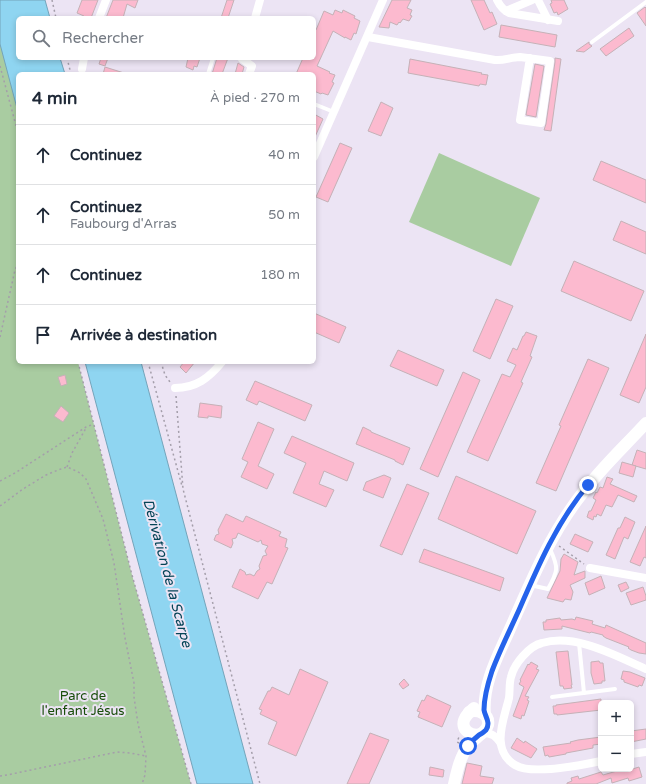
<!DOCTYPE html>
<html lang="fr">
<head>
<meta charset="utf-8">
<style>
  :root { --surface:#fff; --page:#f6f6f7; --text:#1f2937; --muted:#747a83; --line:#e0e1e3 }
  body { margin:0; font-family:"Varela Round",sans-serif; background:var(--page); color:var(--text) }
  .controls { position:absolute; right:12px; bottom:12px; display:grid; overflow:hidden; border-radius:6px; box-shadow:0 2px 6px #0003 }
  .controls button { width:36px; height:36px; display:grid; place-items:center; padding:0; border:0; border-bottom:1px solid var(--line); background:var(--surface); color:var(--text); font:20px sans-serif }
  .stop { position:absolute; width:12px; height:12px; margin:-9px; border:3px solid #2563eb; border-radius:50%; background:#fff }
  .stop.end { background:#2563eb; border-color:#fff; box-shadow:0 1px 4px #0008 }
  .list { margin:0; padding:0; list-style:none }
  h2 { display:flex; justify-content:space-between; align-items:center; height:52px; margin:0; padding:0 16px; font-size:17px }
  h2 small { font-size:13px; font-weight:400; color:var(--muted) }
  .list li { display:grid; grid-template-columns:26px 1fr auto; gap:12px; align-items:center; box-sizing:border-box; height:60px; padding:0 16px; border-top:1px solid var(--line) }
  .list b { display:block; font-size:15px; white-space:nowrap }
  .list p { margin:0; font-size:13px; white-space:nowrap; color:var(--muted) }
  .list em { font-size:13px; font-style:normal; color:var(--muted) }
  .icon { flex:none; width:22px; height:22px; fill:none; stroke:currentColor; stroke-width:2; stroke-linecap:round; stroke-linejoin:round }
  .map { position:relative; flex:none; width:646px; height:784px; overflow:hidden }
  .search { position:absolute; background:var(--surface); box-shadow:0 2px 6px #0003; left:16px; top:16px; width:300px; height:44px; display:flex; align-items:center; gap:10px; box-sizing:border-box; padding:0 14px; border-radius:6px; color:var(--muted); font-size:15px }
  .panel { position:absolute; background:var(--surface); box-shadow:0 2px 6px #0003; left:16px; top:72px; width:300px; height:292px; border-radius:6px }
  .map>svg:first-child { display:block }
  .green { fill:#a9cca1 }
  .water { fill:#8fd5f1; stroke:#74a4ba }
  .building { fill:#fcbacf; stroke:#c5b1b7 }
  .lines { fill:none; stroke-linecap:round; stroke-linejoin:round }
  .path { stroke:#a49eaa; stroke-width:1.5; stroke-dasharray:2 3; stroke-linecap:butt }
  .service { stroke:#fff; stroke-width:4 }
  .minor { stroke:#fff; stroke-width:8 }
  .secondary { stroke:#fff; stroke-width:12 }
  .route { stroke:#2563eb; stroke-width:5 }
  .labels { text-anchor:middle; stroke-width:4; stroke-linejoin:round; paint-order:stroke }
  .park-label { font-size:13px; fill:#184d0a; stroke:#ece4f4 }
  .water-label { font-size:14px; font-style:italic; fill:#044457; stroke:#ece4f4 }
</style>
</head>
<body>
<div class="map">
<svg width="646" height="784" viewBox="0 0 646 784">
  <rect width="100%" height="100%" fill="#ece4f4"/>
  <g class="green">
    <path d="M0,0h33l-15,18v344h60l54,213 59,209h-191z"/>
    <path d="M439,153l101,45 -29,68 -102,-44z"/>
  </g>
  <g class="water">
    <path d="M0,0h45l5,18h-32v40h42l5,16h-47v38l-18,-68z"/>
    <path d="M85,362h56l112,422h-56z"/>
  </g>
  <g class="building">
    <path d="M82,0h16l-7,18h-8l1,-2 -7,-3z"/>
    <path d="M113,0h25l-3,8 -8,-4 -4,14h-17z"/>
    <path d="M227,0h7l-6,18h-7z"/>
    <path d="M392,0h19l-4,8 5,2 -2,5 2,1 -3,5 -6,-2 -3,4 -1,-1 -2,3 -7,-3 -1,6 -10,-1z"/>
    <path d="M471,0h13l6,13 2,-1 5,12 -13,6z"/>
    <path d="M551,0h13l4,9 -10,6 -1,-3 -3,1 -4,-9 2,-1z"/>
    <path d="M645,7l1,1v18l-9,-13z"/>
    <path d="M335,10l7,3 1,-3 12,6 -1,2 6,3 -4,13 -2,-1 -3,7 -6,-3v1l-12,-7 -16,35 13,6 -1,1 6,2 -3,7 2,1 -6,12 -6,-2 -1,1 -7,-3v-17h-18l7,-16h11v-29l2,1 8,-19 9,4z"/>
    <path d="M501,25l56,10 -2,12 -56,-10z"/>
    <path d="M629,28l5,8 -28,20 -6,-7z"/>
    <path d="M589,42v2l3,2 -8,6 -8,-1z"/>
    <path d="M101,58h7l-3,8 -6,-2z"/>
    <path d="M188,58h12l-3,9 -3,-1 -1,4 -7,-3z"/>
    <path d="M217,58h11l-6,16h-10z"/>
    <path d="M555,58l6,1 -10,72 -7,-1 2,-6 9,-62z"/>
    <path d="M410,59l72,14 -1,1 7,1 -2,10 -6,-1 -1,2 -71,-13z"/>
    <path d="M238,63l6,4 -2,7h-7z"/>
    <path d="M535,64l9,2 -8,51 -10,-2z"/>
    <path d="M105,67l19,6v1h-21z"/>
    <path d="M381,102l12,6 -12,28 -13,-5z"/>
    <path d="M314,114l9,5 -9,20z"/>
    <path d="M340,143l12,5 -24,54 -12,-5z"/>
    <path d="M601,161l45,19v23l-53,-23z"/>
    <path d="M621,221l25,11v22l-33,-14z"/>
    <path d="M574,261l70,30 -13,30 -70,-30z"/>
    <path d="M496,299l17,7 -23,53 -17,-8z"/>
    <path d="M314,313l32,14 -7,16 -25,-11z"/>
    <path d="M526,332l11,4 -7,20 2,1 -11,25 2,1 -35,78 -21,-9 35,-78 8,3 6,-12 -9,-4 6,-13 4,2 6,-14h1z"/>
    <path d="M646,334v53l-7,16 -19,-8z"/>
    <path d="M398,350l46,20 -7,16 -47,-20z"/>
    <path d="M588,359l21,9 -53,123 -20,-8 25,-57 -2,-1z"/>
    <path d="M184,362h11l-9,11 -6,-6z"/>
    <path d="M463,372l17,8 -42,97 -18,-8z"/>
    <path d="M65,375l2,9 -6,2 -3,-9z"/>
    <path d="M255,381l57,24 -7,16 -46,-20 -2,4 -11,-5z"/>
    <path d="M200,403l22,3 -1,12 -13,-2v2l-10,-1z"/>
    <path d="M61,406l8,7 -6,9 -9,-6z"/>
    <path d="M258,422l16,7 -16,37 16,8 -7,15 -26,-12 7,-15 -6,-3z"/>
    <path d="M363,427l8,4v1l39,16 -7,17 -8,-4v-1l-39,-16z"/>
    <path d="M292,436l62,27 -7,18 -23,-10 -5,13 15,6 -8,17 -33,-14 13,-30 -22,-10z"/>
    <path d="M637,450l9,3v16l-14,-4z"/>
    <path d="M622,462l14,4 -3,11 -14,-4z"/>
    <path d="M384,475l7,3 -8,20 -20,-8 3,-8z"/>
    <path d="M456,476l80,35 -19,43 -79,-35z"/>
    <path d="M607,477l6,2 -3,5 27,12 -3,6 -16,-7 -6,12 -6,-2 -5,11 -4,-2 -1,3 -2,-1 -1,4 -6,-3 2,-6h2l5,-11 -3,-2 3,-6 1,1 3,-6 3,1z"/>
    <path d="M407,484l22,9 -27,62 -22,-9z"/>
    <path d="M226,514l17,8 3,-6 35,16 -2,4 8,3 -2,8 3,1 -16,36 -5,-2 -9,17 -26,-12 8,-18 5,3 1,3 4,-1 4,2 3,-5 3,-2 -1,-3 4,-10 4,-1 -2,-4 3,-5 -6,-2 -1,-4 -3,2 -20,-9 -2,5 -4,1 1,4 -2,5 -17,-8 2,-5 3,-1 -1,-4z"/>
    <path d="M625,517l10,5 -7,17 -4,-2 -9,22 -9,-4 12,-27h2z"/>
    <path d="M646,526v32l-2,-1 -4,9 -10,-4z"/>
    <path d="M575,534l18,8 -5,10 -18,-8z"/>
    <path d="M424,549l80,29 -4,13 -81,-29z"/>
    <path d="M564,554l14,8 -4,13 11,-4v7l-15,7 3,7 -2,8 -6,-1 -2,3 -16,-4 13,-27 1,-12z"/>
    <path d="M601,576l4,12 -16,7 -4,-12z"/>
    <path d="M626,582l3,6 -8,4 -3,-7z"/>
    <path d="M643,587l3,9v4l-15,5 -5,-12z"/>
    <path d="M576,617l17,4 -1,3 13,4 1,-3 40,18v11l-7,-1 -8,-3 -3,-2 1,-1 -23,-9 -3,-2v-1l-12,-3 -1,1 -28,-7v3l-18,1 -1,-8h3v-2l14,-2 1,2 11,-1 3,1z"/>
    <path d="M568,651l4,34h-1l1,3 -8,1 -1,-3h-3l-4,-34z"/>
    <path d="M599,661l1,2h3l2,18h-3v2l-8,1 -3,-11v-11z"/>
    <path d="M531,662l7,4 -2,3 3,1 -14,26 4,1 -2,3 2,1 -5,15 -2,-1 -1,4 -8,-3 11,-29 -5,-3 2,-3 -1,-1 8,-16 1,1z"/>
    <path d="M300,669l28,13 -32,74 -28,-12 9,-22 -17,-8 2,-4 -3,-1 9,-18h2l2,-4 17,8z"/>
    <path d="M623,671l7,1 15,6 -3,8 -3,-1 -1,2 -14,-5v-2l-3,-1z"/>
    <path d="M404,679l5,6 -6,4 -4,-5z"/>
    <path d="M427,695l24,11 -9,21 -24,-10 2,-5 -3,-1 5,-11 2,1z"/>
    <path d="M601,699v11l-44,5v-1h-3l-1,-8h3v-1z"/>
    <path d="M646,729v10l-15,3v-11z"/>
    <path d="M370,733l19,7 -20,44h-22z"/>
    <path d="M601,737v7l-8,1v3l-27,5v1l-17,3 -1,-2 -3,1 -2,-9 28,-4 -1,-1 8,-2z"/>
    <path d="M517,738l7,5 1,-2 12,8 -6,9 -20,-10z"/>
    <path d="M467,763l15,3 -2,10 14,2 -2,6h-30z"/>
    <path d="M430,767l14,3 -1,7 -14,-2z"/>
    <path d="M639,767l3,10 -13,4 -1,-3 -16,5 -1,-5 -15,6h-29v-1l5,-2 -1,-3 7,-2 1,3 22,-7 2,3 21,-6h2v2z"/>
  </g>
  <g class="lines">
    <g class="path">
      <path d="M52,0l4,18"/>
      <path d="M67,58l4,16"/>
      <path d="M0,66l18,67"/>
      <path d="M0,337l15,-67 3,-7"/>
      <path d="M78,362l54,213 59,209"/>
      <path d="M148,362l34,124"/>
      <path d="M161,362l4,13 5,7"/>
      <path d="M176,396l7,93 77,295"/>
      <path d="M67,467l5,-14 14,-25"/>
      <path d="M0,481l15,-8 71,-46 8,-3"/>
      <path d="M0,506l23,-17 23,-14 12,-5 9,-3 5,2 8,4 6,6 17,40 11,44 11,75 9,45v14l4,27 8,32 -1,19 -3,9"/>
      <path d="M559,546l25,18"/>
      <path d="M459,743l-2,-1 2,-5"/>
      <path d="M0,776l7,-1 110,-23 13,1 16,3"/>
    </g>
    <g class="service">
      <path d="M592,42l54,-40"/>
      <path d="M208,74l5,-16"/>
      <path d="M314,104l20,8"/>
      <path d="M530,585l18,4c10,-18 11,-21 2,-40"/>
      <path d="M579,643l5,50"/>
      <path d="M552,697l63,-8"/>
    </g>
    <g class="minor">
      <path d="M497,0c3,6 6,10 12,13l49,8"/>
      <path d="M538,0l10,20"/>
      <path d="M506,11l26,-11"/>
      <path d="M99,18l7,-18"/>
      <path d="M255,18l5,-18"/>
      <path d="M368,37l127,23c9,1 16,-3 25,-3l30,4 -9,62 -21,-3 10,-62"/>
      <path d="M243,58l-1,1 10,7 -3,8"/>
      <path d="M82,69l2,-11"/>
      <path d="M314,157l69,-157"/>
      <path d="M175,388c21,0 34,-10 47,-26"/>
      <path d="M590,568l56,10"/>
      <path d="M483,733c9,0 13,3 18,11"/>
      <path d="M631,754l15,-2"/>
      <path d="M601,761c-19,4 -70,14 -86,4 -25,-15 -11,-46 -6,-67 1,-7 0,-14 2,-21 3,-13 18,-31 31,-34 34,-10 74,13 104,26"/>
    </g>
    <g class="secondary">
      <path d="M474,708c-3,3 -7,6 -9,10 -6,11 6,19 16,16"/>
      <path d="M485,715c-3,-30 12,-57 24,-84 21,-47 40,-95 72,-136 19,-26 43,-48 65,-72"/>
      <path d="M454,784c3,-13 6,-27 14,-38 5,-7 18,-13 20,-21 2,-11 -10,-16 -19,-13"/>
    </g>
  </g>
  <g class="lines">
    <path class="route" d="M468,746c3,-4 7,-8 11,-11 2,-1 5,-3 7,-5 5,-8 -1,-13 -2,-20 0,-14 4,-27 8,-39 8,-21 18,-41 27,-61 19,-44 38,-88 69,-125"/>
  </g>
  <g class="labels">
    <g class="park-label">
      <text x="83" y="700">Parc de<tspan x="83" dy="15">l'enfant Jésus</tspan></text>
    </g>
    <g class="water-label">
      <text transform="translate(168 573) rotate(75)" y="5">Dérivation de la Scarpe</text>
    </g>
  </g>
</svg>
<div class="controls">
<button>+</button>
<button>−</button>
</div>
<div class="stop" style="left:468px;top:746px"></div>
<div class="stop end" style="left:588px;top:485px"></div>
<div class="search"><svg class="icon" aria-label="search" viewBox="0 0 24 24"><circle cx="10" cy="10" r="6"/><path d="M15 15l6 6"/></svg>Rechercher</div>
<section class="panel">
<h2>4 min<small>À pied · 270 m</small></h2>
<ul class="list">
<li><svg class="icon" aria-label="ahead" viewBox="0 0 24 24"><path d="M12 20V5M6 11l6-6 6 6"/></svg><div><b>Continuez</b></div><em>40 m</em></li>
<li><svg class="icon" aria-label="ahead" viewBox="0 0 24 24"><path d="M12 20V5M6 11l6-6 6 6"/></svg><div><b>Continuez</b><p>Faubourg d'Arras</p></div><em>50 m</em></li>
<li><svg class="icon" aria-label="ahead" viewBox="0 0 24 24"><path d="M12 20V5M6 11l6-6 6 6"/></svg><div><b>Continuez</b></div><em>180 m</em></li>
<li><svg class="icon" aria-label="arrive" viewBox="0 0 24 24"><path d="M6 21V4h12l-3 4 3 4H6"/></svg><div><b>Arrivée à destination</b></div></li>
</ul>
</section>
</div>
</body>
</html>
